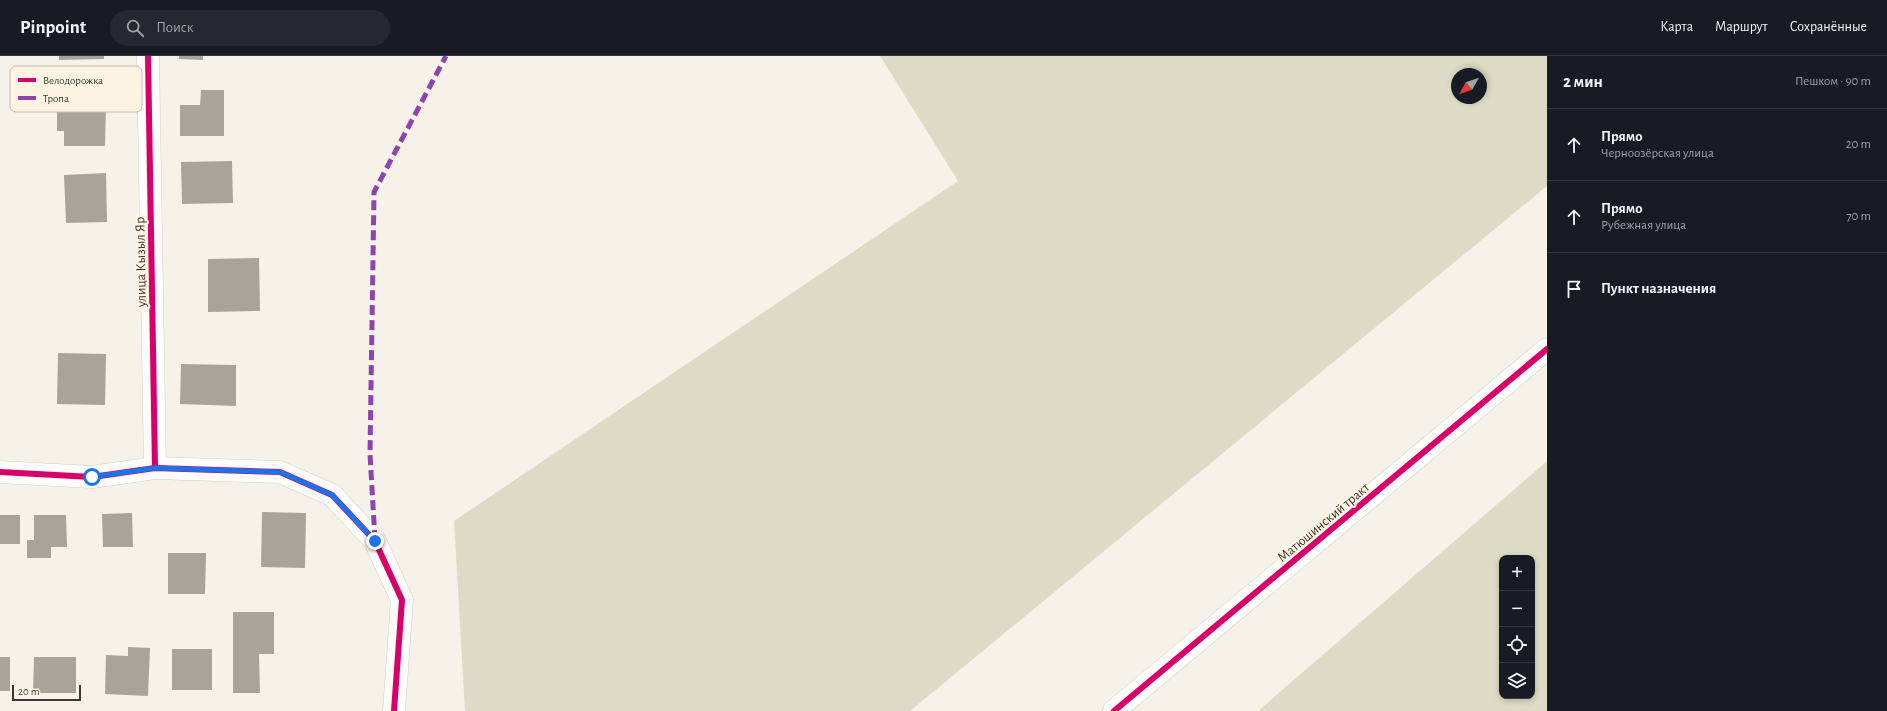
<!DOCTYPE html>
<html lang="ru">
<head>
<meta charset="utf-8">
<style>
  :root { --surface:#171b24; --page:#242831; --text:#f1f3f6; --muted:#9ea1a6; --line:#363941 }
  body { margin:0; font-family:"Alegreya Sans",sans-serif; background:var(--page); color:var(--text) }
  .controls { position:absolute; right:12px; bottom:12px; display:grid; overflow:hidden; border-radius:8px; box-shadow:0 2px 6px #0003 }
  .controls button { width:36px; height:36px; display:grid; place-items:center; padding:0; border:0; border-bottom:1px solid var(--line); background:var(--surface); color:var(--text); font:20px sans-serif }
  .compass { position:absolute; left:1451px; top:12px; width:36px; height:36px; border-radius:50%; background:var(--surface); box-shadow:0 2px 6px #0003; rotate:230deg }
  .scale { position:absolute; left:12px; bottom:10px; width:69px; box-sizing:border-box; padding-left:4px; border:2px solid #3b3731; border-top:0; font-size:11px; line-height:14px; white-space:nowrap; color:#3b3731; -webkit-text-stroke:3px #fdf3e3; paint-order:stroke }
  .stop { position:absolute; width:12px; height:12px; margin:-9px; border:3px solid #1a73e8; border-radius:50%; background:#fff }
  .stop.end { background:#1a73e8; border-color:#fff; box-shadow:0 1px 4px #0008 }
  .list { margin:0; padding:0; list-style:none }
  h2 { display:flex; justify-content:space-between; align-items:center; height:52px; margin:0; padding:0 16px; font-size:17px }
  h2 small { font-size:13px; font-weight:400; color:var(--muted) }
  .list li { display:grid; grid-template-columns:26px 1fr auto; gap:12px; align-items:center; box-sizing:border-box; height:72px; padding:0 16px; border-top:1px solid var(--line) }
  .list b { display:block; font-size:15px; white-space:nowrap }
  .list p { margin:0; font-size:13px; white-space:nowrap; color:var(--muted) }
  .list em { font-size:13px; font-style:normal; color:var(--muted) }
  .icon { flex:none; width:22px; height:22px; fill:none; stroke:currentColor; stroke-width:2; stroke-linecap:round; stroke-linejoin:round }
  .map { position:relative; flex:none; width:1547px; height:655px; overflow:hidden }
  header { display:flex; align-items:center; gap:24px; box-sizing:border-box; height:56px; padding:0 20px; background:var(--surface); border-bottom:1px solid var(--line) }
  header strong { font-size:19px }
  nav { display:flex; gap:22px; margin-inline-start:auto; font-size:14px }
  .search { width:280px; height:36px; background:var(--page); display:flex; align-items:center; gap:10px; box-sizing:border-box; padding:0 14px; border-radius:22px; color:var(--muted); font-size:15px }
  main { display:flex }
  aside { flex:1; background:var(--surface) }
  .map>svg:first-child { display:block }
  .green { fill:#dddbc6; fill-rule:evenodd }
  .building { fill:#a9a39a }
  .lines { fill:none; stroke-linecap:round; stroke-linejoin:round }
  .minor-casing { stroke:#d2cec7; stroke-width:23 }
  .minor { stroke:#fefdfc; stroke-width:22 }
  .quiet { stroke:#8e44ad; stroke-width:5; stroke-dasharray:10 5; stroke-linecap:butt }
  .cycleway-casing { stroke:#fdf3e3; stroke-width:8 }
  .cycleway { stroke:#d6006c; stroke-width:6 }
  .route { stroke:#1a73e8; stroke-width:5 }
  .labels { text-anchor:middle; stroke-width:4; stroke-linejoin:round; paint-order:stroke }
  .street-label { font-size:14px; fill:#3b3731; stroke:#fdf3e3 }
  .key { fill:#fdf3e3; stroke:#c3bbae; stroke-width:1 }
  .key-label { font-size:11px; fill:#3b3731 }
</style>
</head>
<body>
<header>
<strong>Pinpoint</strong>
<div class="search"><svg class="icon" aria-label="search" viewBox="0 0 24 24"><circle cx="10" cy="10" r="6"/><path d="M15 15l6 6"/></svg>Поиск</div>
<nav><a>Карта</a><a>Маршрут</a><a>Сохранённые</a></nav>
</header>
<main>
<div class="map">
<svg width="1547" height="655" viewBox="0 0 1547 655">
  <rect width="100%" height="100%" fill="#f7f2e9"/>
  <g class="green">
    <path d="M880,0h667v130l-637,525h-445l-11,-190 504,-340zM1457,18h24v24h-24z"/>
    <path d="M1547,405v250h-289zM1502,502h30v138h-30z"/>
  </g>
  <g class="building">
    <path d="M59,0h45v3l-45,1z"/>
    <path d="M179,0h24v4l-24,-1z"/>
    <path d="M201,34h23v46h-44v-31h20z"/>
    <path d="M57,44l49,1 -1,45h-41v-15h-7z"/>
    <path d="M232,105l1,42 -51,1 -1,-42z"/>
    <path d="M106,117l1,49 -41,1 -2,-48z"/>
    <path d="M259,202l1,53 -52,1v-53z"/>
    <path d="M58,297l48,1 -1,51 -48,-1z"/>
    <path d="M181,308l55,1v41l-56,-2z"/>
    <path d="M262,456l44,1 -1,55 -44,-1z"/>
    <path d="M132,457l1,34h-30l-1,-33z"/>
    <rect x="0" y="459" width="20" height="29"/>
    <path d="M34,459h32l1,32h-16v11h-24v-18h7z"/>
    <path d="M168,497h38l-1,41h-37z"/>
    <path d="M233,556h41v42h-15l1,39h-27z"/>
    <path d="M128,591l22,1 -2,48 -43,-2 1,-39 22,1z"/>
    <rect x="172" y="593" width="40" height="41"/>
    <rect x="0" y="601" width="10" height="34"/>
    <path d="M34,601h42v36h-43z"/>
  </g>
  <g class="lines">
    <defs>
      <g id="minor">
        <path d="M148,0l7,412"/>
        <path d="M0,416l92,5 63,-9 125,4 52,23 43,46 27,59 -8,111"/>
        <path d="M1114,655l433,-362"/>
      </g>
    </defs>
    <use href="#minor" class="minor-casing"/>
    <use href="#minor" class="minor"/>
    <path class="quiet" d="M375,484l-5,-86 4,-262 72,-136"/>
    <defs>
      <g id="cycleway">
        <path d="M148,0l7,412"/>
        <path d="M0,416l92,5 63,-9 125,4 52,23 43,46 27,59 -8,111"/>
        <path d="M1114,655l433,-362"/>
      </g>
    </defs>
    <use href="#cycleway" class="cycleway-casing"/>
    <use href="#cycleway" class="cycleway"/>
  </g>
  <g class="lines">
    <path class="route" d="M92,421l63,-9 125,4 52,23 43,46"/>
  </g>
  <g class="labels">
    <g class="street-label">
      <text transform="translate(140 206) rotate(-91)" y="5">улица Кызыл Яр</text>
      <text transform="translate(1323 466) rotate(-40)" y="5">Матюшинский тракт</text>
    </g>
  </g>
  <rect x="10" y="10" width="132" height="46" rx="6" class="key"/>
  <rect x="18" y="22" width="18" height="4" fill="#d6006c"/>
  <rect x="18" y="40" width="18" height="4" fill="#8e44ad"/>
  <g class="key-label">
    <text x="43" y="28">Велодорожка</text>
    <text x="43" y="46">Тропа</text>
  </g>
</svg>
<div class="controls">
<button>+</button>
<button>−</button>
<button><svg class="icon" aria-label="locate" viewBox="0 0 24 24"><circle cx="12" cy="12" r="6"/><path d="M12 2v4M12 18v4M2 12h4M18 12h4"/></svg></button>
<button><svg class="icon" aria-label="layers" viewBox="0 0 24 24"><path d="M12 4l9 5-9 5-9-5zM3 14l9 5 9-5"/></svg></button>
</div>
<svg class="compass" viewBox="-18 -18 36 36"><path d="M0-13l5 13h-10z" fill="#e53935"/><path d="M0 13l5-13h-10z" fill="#9ea1a6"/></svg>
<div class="scale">20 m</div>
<div class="stop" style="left:92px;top:421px"></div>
<div class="stop end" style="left:375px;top:485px"></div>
</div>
<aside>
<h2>2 мин<small>Пешком · 90 m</small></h2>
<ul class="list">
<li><svg class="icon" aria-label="ahead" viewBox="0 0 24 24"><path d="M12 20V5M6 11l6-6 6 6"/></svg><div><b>Прямо</b><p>Черноозёрская улица</p></div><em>20 m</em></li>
<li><svg class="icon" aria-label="ahead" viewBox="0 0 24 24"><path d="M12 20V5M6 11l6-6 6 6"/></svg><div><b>Прямо</b><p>Рубежная улица</p></div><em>70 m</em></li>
<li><svg class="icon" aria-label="arrive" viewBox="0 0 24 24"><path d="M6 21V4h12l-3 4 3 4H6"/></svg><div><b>Пункт назначения</b></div></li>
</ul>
</aside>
</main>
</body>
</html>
